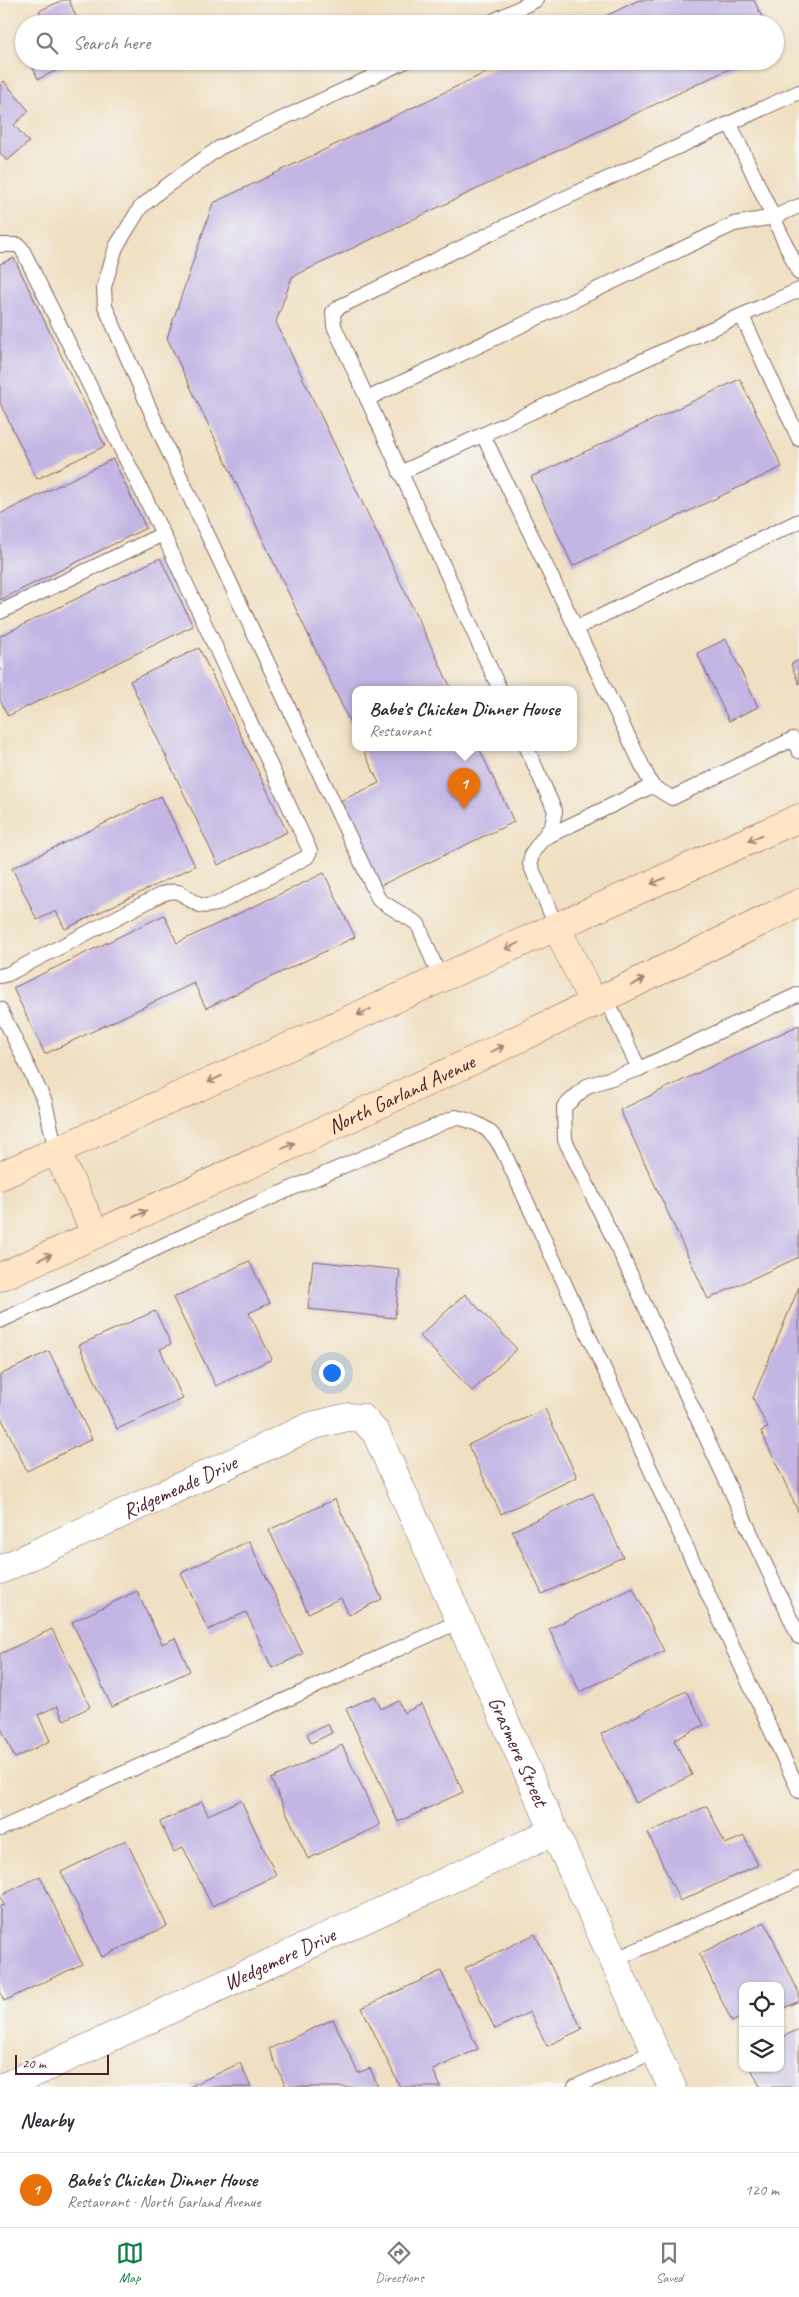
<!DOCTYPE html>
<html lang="en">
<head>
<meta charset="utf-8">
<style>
  :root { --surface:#fff; --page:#f2f2f3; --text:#2b2b33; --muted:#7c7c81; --line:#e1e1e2; --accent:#0b8043 }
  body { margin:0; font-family:Caveat,sans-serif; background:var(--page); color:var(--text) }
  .controls { position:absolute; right:15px; bottom:15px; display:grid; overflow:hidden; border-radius:10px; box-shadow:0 1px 4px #0004 }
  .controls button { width:45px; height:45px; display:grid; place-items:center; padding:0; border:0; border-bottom:1px solid var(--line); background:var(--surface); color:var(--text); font:25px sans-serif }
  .scale { position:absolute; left:15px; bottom:12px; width:94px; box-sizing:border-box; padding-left:5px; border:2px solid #4a1f2b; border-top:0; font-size:14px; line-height:18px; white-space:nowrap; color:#4a1f2b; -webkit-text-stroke:4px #f6f6f2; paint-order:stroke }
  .you { position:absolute; left:331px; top:1372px; width:18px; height:18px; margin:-12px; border:4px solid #fff; border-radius:50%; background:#1a73e8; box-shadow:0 0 0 8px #1a73e833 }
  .badge { display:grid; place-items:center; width:32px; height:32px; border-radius:50%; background:var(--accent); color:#fff; font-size:16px; font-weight:700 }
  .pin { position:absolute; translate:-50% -41px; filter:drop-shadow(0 1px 2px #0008) }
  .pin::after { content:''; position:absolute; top:26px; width:18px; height:15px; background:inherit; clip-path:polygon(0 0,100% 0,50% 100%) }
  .popup { position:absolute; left:352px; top:686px; width:225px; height:65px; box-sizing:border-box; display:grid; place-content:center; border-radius:10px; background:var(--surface); filter:drop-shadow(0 1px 4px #0005); font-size:16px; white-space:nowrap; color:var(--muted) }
  .popup b { font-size:19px; color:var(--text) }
  .popup::after { content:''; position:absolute; left:50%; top:100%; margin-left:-10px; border:10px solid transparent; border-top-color:var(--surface) }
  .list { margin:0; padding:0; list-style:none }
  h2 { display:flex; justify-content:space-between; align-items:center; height:65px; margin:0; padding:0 20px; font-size:21px }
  h2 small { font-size:16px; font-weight:400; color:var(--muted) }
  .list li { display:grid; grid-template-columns:32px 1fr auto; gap:15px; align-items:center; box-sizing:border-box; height:75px; padding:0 20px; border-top:1px solid var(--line) }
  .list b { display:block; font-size:19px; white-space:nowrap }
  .list p { margin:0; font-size:16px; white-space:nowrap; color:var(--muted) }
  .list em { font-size:16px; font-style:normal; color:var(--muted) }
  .icon { flex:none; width:28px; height:28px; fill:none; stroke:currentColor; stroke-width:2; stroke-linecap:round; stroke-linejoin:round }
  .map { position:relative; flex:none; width:799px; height:2087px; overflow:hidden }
  .search { position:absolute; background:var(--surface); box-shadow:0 1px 4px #0004; left:15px; right:15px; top:15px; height:55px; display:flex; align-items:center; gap:12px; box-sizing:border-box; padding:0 18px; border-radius:28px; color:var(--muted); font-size:19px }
  .sheet { height:140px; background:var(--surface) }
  nav { display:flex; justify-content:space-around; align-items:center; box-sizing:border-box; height:70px; border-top:1px solid var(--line); background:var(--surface); font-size:14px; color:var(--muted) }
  nav a { display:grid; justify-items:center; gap:2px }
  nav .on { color:var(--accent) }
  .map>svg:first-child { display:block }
  .building { fill:#c3b5e4 }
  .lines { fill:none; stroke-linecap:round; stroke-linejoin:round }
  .service-casing { stroke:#846360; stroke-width:16 }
  .minor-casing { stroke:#846360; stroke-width:29 }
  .secondary-casing { stroke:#846360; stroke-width:29 }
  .service { stroke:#fff; stroke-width:14 }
  .minor { stroke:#fff; stroke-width:28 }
  .secondary { stroke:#ffe4c6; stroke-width:28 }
  .oneway { stroke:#a48278 }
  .labels { text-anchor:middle; stroke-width:4; stroke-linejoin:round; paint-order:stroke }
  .street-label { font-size:21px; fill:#4a1f2b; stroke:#f6f6f2 }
</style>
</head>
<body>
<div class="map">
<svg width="799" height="2087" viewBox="0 0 799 2087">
  <rect width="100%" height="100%" fill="#f6f6f2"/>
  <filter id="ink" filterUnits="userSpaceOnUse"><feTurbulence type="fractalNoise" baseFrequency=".02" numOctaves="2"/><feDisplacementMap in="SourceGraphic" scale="10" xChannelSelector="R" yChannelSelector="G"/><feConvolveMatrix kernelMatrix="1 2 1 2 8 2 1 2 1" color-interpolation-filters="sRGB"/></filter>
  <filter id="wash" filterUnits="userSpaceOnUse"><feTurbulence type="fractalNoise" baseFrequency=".0096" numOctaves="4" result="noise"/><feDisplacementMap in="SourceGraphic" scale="20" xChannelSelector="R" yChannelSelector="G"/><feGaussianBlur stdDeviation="1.12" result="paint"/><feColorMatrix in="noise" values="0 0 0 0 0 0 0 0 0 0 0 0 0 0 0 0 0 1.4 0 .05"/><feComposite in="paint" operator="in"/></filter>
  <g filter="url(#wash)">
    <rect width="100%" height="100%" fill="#f0e0c3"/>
    <g id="blocks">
      <g class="building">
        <path d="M63,0h6l10,24h-34l-6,-13z"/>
        <path d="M639,0h115l11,24h-176z"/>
        <path d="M30,61h48l-40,18z"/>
        <path d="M510,61h236l-454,216 -16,45 176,368h-97v43l-188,-395 46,-135z"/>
        <path d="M4,81l25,30 -15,14 15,17 -22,19 -7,-8v-68z"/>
        <path d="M14,258l91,188 -68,33 -37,-76v-139z"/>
        <path d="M740,379l42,88 -209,99 -42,-89z"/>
        <path d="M113,459l33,69 -146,72v-86z"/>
        <path d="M160,558l33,68 -185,90 -8,-16v-64z"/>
        <path d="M726,639l32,68 -29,14 -32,-68z"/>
        <path d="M199,648l88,184 -69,33 -88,-184z"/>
        <path d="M799,660v24l-8,-20z"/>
        <path d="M362,748h117l35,74 -135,64 -41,-84 41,-19z"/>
        <path d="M161,796l34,70 -130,63 -9,-18 -19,9 -25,-52z"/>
        <path d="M324,873l31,64 -149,71 -12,-25 -149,71 -32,-66 151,-73 13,28z"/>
        <path d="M799,1025v232l-91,42 -88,-189z"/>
        <path d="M249,1261l21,42 -21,10 23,46 -56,27 -43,-88z"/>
        <path d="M313,1261l87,9 -5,48 -87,-9z"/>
        <path d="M799,1287v226l-38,-82 7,-3 -15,-30z"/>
        <path d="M465,1294l52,55 -45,42 -52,-55z"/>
        <path d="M155,1311l16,33 -11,5 23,50 -66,30 -38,-84z"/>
        <path d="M49,1351l43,88 -65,32 -27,-56v-40z"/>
        <path d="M545,1409l32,68 -76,37 -33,-69z"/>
        <path d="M593,1493l30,64 -81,37 -30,-63z"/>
        <path d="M335,1499l47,100 -33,16 -8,-17 -33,15 -39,-83z"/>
        <path d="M249,1541l54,113 -31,14 -26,-56 -38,18 -27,-57z"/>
        <path d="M633,1588l31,63 -84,41 -31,-63z"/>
        <path d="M137,1591l25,53 13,-6 15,33 -78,36 -40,-85z"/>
        <path d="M52,1629l38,78 -26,13 -7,-14 -19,9 12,26 -35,17 -15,-32v-72z"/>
        <path d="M686,1691l18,34 -30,15 18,35 -56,28 -35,-69z"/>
        <path d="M375,1696l6,13 18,-8 5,12 18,-9 41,88 -65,30 -52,-113z"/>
        <path d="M328,1724l4,9 -21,10 -4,-9z"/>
        <path d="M342,1745l38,80 -72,34 -37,-80z"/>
        <path d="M241,1800l35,75 -64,31 -29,-59 -9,5 -14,-30 42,-20 6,13z"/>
        <path d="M707,1806l18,38 19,-8 14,29 -78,36 -32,-68z"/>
        <path d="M126,1840l41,86 -65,31 -41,-85z"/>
        <path d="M40,1876l42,88 -78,37 -4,-10v-85l4,-1 -4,-9z"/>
        <path d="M765,1922l34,71v8l-19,9v-24h-37v30l-11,6 -33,-68z"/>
        <path d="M535,1934l47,95 -35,17 -17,-34 -35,17 -30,-61z"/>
        <path d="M441,1971l37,78 -45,21 8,17h-41l-38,-79z"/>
        <path d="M333,2019l25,54 12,-5 8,19h-92l-17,-38z"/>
        <path d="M799,2029v58h-39l-9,-19h29v-30z"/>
        <path d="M240,2063l11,24h-62z"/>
      </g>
    </g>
  </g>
  <g filter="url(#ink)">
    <use href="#blocks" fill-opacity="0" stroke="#846360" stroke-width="1"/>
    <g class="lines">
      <defs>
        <g id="service">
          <path d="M487,24l49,-24"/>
          <path d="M406,61l-187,87 -58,42 -21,18 -24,39 -12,40 1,19 60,138 214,456 39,24 22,54"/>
          <path d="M730,124l69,149"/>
          <path d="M0,245h18l4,4 141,285 -163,78"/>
          <path d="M742,316l57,123"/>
          <path d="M367,399l367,-175 40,-7 25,-11"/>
          <path d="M483,435l169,351 20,12 121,-59 6,12"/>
          <path d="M400,473l302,-140 97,-43"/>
          <path d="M576,628l223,-107"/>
          <path d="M500,690l-166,-364 -1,-14 8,-6 202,-98 256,-116"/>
          <path d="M527,748l28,63 -3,15 -20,27 -2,11 26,62"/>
          <path d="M544,838l108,-52"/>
          <path d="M0,976l8,-2 154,-80c21,-8 21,5 38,11 5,2 12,0 17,-1l90,-47 3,-6 -147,-317"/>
          <path d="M606,998l33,71 160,-75"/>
          <path d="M0,1009l45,93 11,49"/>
          <path d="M639,1069l-52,17 -23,21 1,33 55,112 179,385"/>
          <path d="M0,1321l194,-90 262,-114c39,9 41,22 57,55l286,619"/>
          <path d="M0,1829l460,-208"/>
          <path d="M614,1960l185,-81"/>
          <path d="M575,2087l80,-36"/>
        </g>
        <g id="minor">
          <path id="s1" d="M0,1570l311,-144 37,-9 14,1 14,15 178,398 118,256"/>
          <path id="s2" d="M4,2087l550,-256"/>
        </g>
        <g id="secondary">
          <path d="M556,926l38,78"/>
          <path d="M56,1151l40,83"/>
          <path d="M0,1176l799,-358"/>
          <path id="s3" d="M0,1277c269,-119 535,-244 799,-374"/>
        </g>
      </defs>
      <use href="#service" class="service-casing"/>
      <use href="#minor" class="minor-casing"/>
      <use href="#secondary" class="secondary-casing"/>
      <use href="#service" class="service"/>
      <use href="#minor" class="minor"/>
      <use href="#secondary" class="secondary"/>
    </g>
    <defs><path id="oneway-shaft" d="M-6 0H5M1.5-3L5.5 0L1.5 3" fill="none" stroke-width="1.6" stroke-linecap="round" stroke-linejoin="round" transform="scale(1.25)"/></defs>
    <g class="oneway">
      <use href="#oneway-shaft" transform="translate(755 838) rotate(156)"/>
      <use href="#oneway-shaft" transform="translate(658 881) rotate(156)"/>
      <use href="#oneway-shaft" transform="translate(512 946) rotate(156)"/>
      <use href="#oneway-shaft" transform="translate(638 982) rotate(-26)"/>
      <use href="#oneway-shaft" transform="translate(364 1012) rotate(156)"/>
      <use href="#oneway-shaft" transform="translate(497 1049) rotate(-25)"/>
      <use href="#oneway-shaft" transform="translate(215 1079) rotate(156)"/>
      <use href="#oneway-shaft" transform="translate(288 1146) rotate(-25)"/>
      <use href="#oneway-shaft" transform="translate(140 1214) rotate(-25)"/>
      <use href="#oneway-shaft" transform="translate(45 1257) rotate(-24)"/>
    </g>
  </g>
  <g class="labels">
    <g class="street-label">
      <text dy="7" stroke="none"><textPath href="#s3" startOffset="441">North Garland Avenue</textPath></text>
      <text dy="7" stroke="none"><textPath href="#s1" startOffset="198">Ridgemeade Drive</textPath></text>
      <text dy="7" stroke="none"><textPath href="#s1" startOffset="764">Grasmere Street</textPath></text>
      <text dy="7" stroke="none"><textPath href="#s2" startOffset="304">Wedgemere Drive</textPath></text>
    </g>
  </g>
</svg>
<div class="controls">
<button><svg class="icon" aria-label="locate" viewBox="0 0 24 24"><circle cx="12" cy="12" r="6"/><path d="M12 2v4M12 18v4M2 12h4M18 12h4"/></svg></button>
<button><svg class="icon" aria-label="layers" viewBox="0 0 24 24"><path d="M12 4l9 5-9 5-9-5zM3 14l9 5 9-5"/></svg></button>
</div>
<div class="scale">20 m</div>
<div class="you"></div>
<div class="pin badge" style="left:464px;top:809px;background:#e8710a">1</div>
<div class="popup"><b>Babe's Chicken Dinner House</b>Restaurant</div>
<div class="search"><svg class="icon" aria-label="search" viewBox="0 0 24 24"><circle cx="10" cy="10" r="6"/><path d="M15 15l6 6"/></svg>Search here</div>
</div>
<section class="sheet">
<h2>Nearby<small></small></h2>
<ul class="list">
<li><span class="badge" style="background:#e8710a">1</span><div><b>Babe's Chicken Dinner House</b><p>Restaurant · North Garland Avenue</p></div><em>120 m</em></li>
</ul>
</section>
<nav>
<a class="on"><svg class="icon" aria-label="map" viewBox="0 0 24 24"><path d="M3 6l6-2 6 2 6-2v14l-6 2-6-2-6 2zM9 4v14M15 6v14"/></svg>Map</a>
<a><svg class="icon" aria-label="directions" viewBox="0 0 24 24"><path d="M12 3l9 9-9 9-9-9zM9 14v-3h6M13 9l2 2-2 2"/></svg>Directions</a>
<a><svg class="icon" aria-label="saved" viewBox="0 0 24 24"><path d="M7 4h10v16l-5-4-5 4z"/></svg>Saved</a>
</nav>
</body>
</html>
